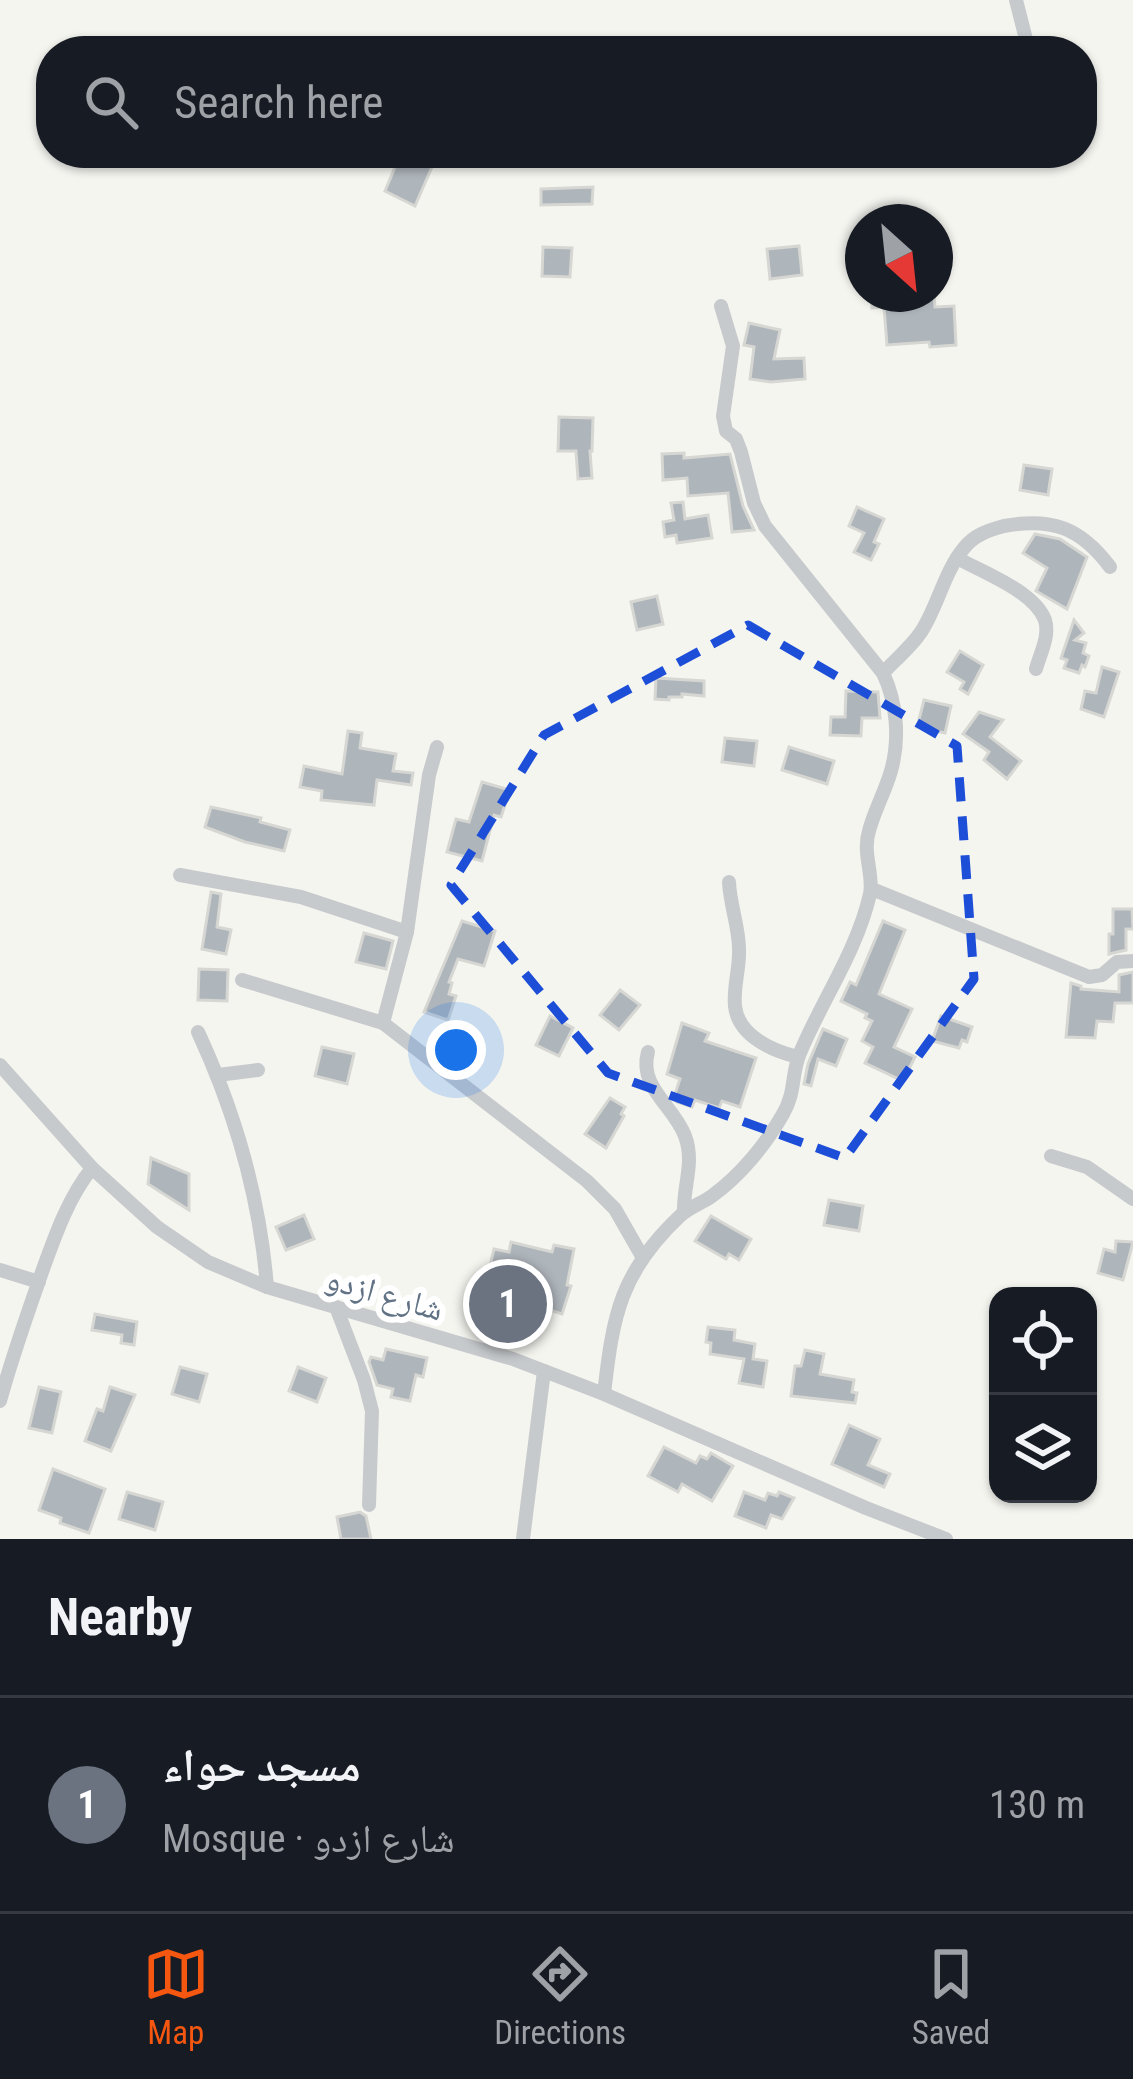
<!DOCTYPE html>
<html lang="en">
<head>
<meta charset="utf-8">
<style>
  :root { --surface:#171b24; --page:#242831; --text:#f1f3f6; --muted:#9ea1a6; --line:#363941; --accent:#f55711 }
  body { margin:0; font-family:"Roboto Condensed","Noto Naskh Arabic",sans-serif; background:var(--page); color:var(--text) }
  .controls { position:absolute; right:36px; bottom:36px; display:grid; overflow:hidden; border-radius:24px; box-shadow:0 3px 9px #0004 }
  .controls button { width:108px; height:108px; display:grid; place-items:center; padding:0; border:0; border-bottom:3px solid var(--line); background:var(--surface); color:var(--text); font:60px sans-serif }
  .compass { position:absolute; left:845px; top:204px; width:108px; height:108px; border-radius:50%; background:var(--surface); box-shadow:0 3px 9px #0004; rotate:153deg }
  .you { position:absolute; left:456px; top:1050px; width:42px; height:42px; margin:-30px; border:9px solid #fff; border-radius:50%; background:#1a73e8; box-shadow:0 0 0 18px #1a73e833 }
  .badge { display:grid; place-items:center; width:78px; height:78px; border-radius:50%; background:var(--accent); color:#fff; font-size:39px; font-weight:700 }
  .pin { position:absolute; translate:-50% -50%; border:6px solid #fff; box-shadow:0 3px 12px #0006 }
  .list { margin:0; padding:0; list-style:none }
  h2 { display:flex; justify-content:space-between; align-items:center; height:156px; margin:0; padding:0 48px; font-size:51px }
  h2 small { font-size:39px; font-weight:400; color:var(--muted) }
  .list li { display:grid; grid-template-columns:78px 1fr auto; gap:36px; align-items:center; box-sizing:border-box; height:216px; padding:0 48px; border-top:3px solid var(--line) }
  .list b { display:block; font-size:45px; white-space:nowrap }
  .list p { margin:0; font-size:39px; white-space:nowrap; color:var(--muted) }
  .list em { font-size:39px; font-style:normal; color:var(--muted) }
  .icon { flex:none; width:66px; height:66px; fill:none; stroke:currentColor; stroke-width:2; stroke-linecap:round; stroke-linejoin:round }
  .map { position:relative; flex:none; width:1133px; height:1539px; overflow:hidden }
  .search { position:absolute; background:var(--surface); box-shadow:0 3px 9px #0004; left:36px; right:36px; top:36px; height:132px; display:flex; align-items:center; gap:30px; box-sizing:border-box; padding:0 42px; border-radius:48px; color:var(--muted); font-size:45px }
  .sheet { height:372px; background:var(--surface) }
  nav { display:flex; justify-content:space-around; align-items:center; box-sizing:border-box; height:168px; border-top:3px solid var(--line); background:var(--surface); font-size:33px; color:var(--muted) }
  nav a { display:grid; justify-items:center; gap:6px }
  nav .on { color:var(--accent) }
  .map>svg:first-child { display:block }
  .building { fill:#aeb5bb; stroke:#d6d6d3; stroke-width:3 }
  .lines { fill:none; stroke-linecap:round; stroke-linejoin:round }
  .minor { stroke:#c7cacd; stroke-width:14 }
  .marked { fill:none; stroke:#1d4ed8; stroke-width:9; stroke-dasharray:24 15; stroke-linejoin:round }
  .labels { text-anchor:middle; stroke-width:12; stroke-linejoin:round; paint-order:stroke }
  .street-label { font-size:33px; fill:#617285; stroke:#fff }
</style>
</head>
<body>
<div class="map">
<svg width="1133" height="1539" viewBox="0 0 1133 1539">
  <rect width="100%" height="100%" fill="#f5f5f0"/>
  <g class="building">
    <path d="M401,153h37l-23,53 -30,-15z"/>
    <path d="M593,187l-1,17 -51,1v-16z"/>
    <path d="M799,246l3,29 -32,4 -3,-30z"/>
    <path d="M543,247l29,1 -2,29 -28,-1z"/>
    <path d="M890,294l1,11 25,-2 -1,-6 19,-2 1,12 19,-1 2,39 -26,2 -1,-5 -42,3 -3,-38 -12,1 -1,-13z"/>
    <path d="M749,323l31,7 -6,29 30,-1 1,21 -34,3 -21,-3 4,-32 -10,-2z"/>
    <path d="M559,417l34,1 -1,33h-2l2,27 -14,1 -2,-28h-18z"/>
    <path d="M684,453v5l46,-4 13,52 11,24 -22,2 -4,-39 -40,3 -1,-18 -24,2 -1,-26z"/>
    <path d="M1024,465l28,4 -4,26 -28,-5z"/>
    <path d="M683,502l2,17 23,-4 4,23 -35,5 -1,-8 -11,2 -2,-15 11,-2 -3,-17z"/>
    <path d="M857,507l27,12 -10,23 5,2 -8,16 -17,-8 10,-19 -15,-7z"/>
    <path d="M1035,534l25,5 27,18 -20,52 -31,-18 11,-23 -24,-15z"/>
    <path d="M657,596l6,28 -26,6 -6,-28z"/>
    <path d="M1074,620l10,13 -9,7 11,3 -3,10 6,3 -4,11 -3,-2 -3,8 -15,-5 3,-8 -6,-2z"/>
    <path d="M960,651l23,14 -15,29 -8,-5 4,-7 -17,-10z"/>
    <path d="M1102,667l17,5 -15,45 -23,-8 4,-18 11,2z"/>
    <path d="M656,678l48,3v15l-22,-2v3h-13v3l-14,-1z"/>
    <path d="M846,691l32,1 2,26h-18l-1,18 -31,-1 1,-18h14z"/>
    <path d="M924,700l27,6 -6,27 -28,-6z"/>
    <path d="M979,712l24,8 -13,17 31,24 -14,18 -23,-19 5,-8 -26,-18z"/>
    <path d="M348,731l14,2 -2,15 36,6 -3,17 20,2 -2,12 -34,-5 -3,25 -53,-5 1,-9 -22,-4 4,-21 38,8z"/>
    <path d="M725,738l32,3 -3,25 -32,-4z"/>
    <path d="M789,747l45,14 -7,23 -45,-14z"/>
    <path d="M482,782l28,8 -9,27 -7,-2 -12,46 -35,-9 9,-33 13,3z"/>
    <path d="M211,807l50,11 -1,4 30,8 -6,21 -39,-9 -40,-15z"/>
    <path d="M211,892l10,2 -4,33 14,3 -5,24 -24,-5z"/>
    <path d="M1113,909h19l1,20h-7v21l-17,4v-20h4z"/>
    <path d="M462,921l33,10 -11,35 -26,-7 -9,23 3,1 -3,11 7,2 -8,24 -24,-8z"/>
    <path d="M883,921l22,9 -26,64 33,15 -18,38 21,10 -12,24 -38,-18 8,-16 -11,-6 10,-20 -7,-3 2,-4 -26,-13 9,-19 6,3z"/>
    <path d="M364,933l29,8 -7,28 -30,-7z"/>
    <path d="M199,969l29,1 -1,31 -29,-1z"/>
    <path d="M1133,972v31h-18l-2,19 -16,-1 -2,17 -29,-1 5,-54 10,3v3l38,3v-17z"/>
    <path d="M620,990l20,15 -21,25 -19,-15z"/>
    <path d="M550,1016l23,12 -14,28 -23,-11z"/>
    <path d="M941,1016l31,11 -5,15 -5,-2 -3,8 -27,-7z"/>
    <path d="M682,1023l27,10 -4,8 51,17 -16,49 -18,-6 -3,7 -24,-8 -3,7 -15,-5 -3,-5 6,-18 -13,-5z"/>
    <path d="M823,1029l24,10 -11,27 -18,-7 -7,27 -7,-2 4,-20z"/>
    <path d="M322,1047l32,7 -7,30 -32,-8z"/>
    <path d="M610,1098l15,9 -4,7 3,2 -18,32 -21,-14z"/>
    <path d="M151,1158l38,16v36l-41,-26z"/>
    <path d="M829,1200l34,6 -4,25 -35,-6z"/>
    <path d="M304,1215l10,24 -28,11 -10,-23z"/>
    <path d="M711,1216l40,23 -12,21 -10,-6 -3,5 -31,-18z"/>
    <path d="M1116,1241l17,1 -10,38 -25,-7 6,-24 11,3z"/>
    <path d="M511,1242l41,10 2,-7 20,4 -7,36 4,1 -9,28 -42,-13 8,-26 -38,-9 4,-17 15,3z"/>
    <path d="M95,1314l42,8 -3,23 -13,-2 1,-8 -30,-5z"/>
    <path d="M708,1327l27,3 -1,10 21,4 -2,15 14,2 -4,26 -24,-4 5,-24 -34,-5 1,-11 -5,-1z"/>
    <path d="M386,1349l41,9 -4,19 -7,-2 -6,26 -19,-4 2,-8 -16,-4 -8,-23 2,-5 12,3z"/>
    <path d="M805,1350l19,4 -4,20 34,6 -2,12 5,1 -2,10 -64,-7 4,-30h6z"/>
    <path d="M180,1367l27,7 -8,28 -27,-8z"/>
    <path d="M298,1367l28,11 -9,24 -28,-11z"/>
    <path d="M39,1387l22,5 -9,41 -23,-5z"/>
    <path d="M110,1387l25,8 -24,56 -26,-10 12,-32 6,2z"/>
    <path d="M849,1425l31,14 -12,26 22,9 -6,13 -52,-23z"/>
    <path d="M664,1447l32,16 4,-7 7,3 4,-6 22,13 -21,35 -30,-17 -4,8 -30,-16z"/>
    <path d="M53,1469l52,20 -16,44 -29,-10 1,-5 -22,-8z"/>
    <path d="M127,1492l36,10 -8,28 -36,-11z"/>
    <path d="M744,1492l21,8 3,-7 9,3 2,-4 15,6 -12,21 -11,-4 -5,13 -31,-12z"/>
    <path d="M360,1512l6,4 5,23h-30l-4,-22z"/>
  </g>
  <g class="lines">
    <g class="minor">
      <path d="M1016,0l13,51"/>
      <path d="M957,558c25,14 77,33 88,62 5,16 -5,34 -9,49"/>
      <path d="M883,673c12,-13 28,-26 38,-41 17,-26 23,-60 43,-84 10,-13 25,-18 40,-22 48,-9 77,2 106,41"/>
      <path d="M437,747l-8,28 -22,157 -24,91 204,158 28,28 28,49"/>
      <path d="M180,875l121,22 106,35"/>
      <path d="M729,882c1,23 10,45 10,67 1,19 -6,38 -4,57 3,30 38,45 63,51"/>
      <path d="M872,889l217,88 13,-2 15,-13 16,-1"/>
      <path d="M242,980l141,43"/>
      <path d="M198,1032c37,80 62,167 69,255"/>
      <path d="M648,1052c-10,35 26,54 37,84 10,27 -2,49 -1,76"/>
      <path d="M0,1065l92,103 65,59 51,35 59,25 246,72 91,35 262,114 80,31"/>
      <path d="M218,1075l40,-5"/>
      <path d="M1051,1156l36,11 46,32"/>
      <path d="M0,1270l39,12"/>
      <path d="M336,1307l28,73 8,31 -3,94"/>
      <path d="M604,1394c9,-79 16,-122 77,-179 9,-8 21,-12 31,-19 29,-21 54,-52 71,-82 13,-22 8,-40 17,-61 22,-53 57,-102 70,-159 4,-19 -8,-41 -1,-63 5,-20 16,-39 22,-60 9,-32 6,-68 -8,-98l-118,-147 -11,-23 -13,-51 -5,-13 -10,-8 -3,-15 10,-70 -12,-40"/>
      <path d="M0,1401c12,-44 27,-86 42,-129 13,-36 26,-74 50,-104"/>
      <path d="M523,1539l21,-168"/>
    </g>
  </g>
  <path class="marked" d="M748,625l209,121 17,233 -129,179 -237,-85 -157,-188 93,-150z"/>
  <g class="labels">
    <g class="street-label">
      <text transform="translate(385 1293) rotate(16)" y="12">شارع ازدو</text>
    </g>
  </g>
</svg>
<div class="controls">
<button><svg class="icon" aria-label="locate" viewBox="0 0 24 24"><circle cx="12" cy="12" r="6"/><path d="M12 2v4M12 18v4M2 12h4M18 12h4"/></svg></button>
<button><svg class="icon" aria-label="layers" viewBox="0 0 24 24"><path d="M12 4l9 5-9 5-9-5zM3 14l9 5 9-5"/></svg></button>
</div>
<svg class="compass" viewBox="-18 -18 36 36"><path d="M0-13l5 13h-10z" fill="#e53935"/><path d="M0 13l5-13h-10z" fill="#9ea1a6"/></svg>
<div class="you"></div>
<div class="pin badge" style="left:508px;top:1304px;background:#6b7280">1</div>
<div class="search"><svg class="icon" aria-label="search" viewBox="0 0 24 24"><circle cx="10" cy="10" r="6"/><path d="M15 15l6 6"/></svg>Search here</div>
</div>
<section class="sheet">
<h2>Nearby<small></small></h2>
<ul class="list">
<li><span class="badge" style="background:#6b7280">1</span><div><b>مسجد حواء</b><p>Mosque · شارع ازدو</p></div><em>130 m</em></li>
</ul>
</section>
<nav>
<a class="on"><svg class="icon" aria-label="map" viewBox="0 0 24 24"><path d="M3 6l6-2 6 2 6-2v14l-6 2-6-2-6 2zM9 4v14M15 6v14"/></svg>Map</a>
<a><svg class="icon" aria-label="directions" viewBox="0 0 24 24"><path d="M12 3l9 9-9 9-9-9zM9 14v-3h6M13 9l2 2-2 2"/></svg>Directions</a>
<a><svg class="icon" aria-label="saved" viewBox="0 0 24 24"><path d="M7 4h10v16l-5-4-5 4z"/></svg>Saved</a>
</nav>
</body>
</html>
